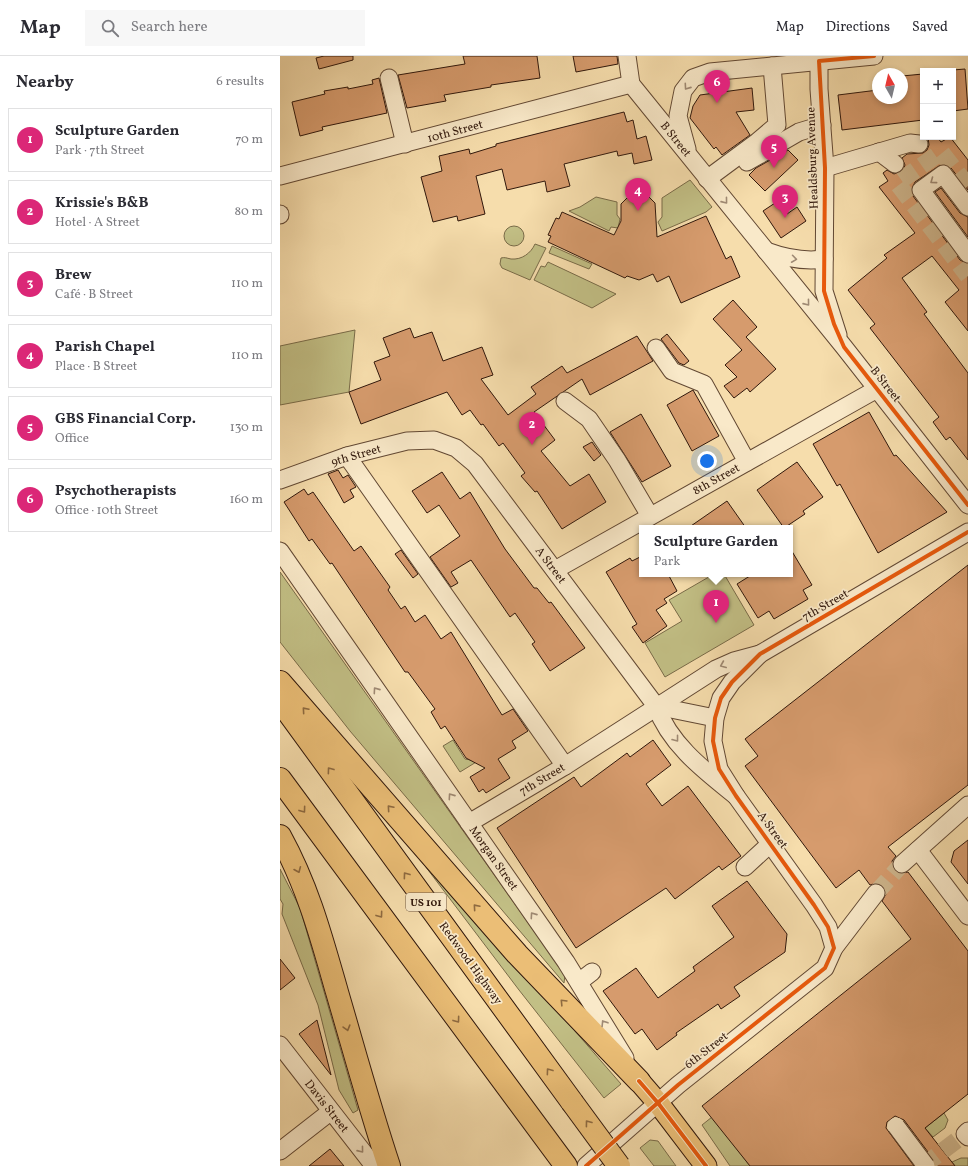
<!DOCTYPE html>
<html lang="en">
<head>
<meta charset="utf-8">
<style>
  :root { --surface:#fff; --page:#f7f7f7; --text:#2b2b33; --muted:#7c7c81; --line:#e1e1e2; --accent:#db2777 }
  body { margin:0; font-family:Vollkorn,serif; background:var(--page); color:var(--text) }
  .controls { position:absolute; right:12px; top:12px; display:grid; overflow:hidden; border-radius:0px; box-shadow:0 2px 6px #0003 }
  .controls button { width:36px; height:36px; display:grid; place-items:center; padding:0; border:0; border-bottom:1px solid var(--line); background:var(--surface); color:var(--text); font:20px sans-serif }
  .compass { position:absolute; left:592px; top:12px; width:36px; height:36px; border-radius:50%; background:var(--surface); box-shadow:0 2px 6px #0003; rotate:352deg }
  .you { position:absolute; left:427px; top:405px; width:14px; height:14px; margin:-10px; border:3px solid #fff; border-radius:50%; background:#1a73e8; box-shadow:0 0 0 6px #1a73e833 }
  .badge { display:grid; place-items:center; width:26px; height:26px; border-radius:50%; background:var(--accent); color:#fff; font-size:13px; font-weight:700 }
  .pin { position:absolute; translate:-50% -33px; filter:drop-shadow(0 1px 2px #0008) }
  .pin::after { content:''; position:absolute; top:21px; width:14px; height:12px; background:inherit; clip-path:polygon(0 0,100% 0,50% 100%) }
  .popup { position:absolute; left:359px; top:469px; width:154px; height:52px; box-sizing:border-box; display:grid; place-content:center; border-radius:0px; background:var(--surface); filter:drop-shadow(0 1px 3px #0005); font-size:13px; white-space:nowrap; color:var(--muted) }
  .popup b { font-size:15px; color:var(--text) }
  .popup::after { content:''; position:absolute; left:50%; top:100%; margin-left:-8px; border:8px solid transparent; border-top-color:var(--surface) }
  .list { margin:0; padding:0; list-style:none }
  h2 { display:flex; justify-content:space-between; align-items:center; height:52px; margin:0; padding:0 16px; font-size:17px }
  h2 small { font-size:13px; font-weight:400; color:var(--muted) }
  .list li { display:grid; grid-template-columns:26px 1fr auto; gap:12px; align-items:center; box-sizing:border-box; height:64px; margin:0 8px 8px; padding:0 8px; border:1px solid var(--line); border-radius:0px }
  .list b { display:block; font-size:15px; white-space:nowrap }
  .list p { margin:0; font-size:13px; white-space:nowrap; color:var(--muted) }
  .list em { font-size:13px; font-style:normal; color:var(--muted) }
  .icon { flex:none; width:22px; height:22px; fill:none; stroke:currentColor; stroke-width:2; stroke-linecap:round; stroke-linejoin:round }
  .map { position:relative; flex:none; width:688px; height:1110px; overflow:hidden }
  header { display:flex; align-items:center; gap:24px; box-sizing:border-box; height:56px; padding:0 20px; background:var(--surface); border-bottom:1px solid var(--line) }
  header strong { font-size:19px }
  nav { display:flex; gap:22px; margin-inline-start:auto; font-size:14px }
  .search { width:280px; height:36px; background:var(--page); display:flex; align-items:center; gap:10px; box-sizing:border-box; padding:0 14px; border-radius:0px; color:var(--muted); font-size:15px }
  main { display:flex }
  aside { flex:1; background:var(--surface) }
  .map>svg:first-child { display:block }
  .green { fill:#c2bf85; stroke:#796b48 }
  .building { fill:#d69b6d; stroke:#30170b }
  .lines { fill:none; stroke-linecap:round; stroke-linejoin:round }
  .minor-tunnel { stroke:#ceb58c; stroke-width:17; stroke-dasharray:17 8; stroke-linecap:butt }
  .minor-casing { stroke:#624833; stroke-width:19 }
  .major-casing { stroke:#30170b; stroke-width:23 }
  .highway-casing { stroke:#30170b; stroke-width:24 }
  .minor { stroke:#f9e9c9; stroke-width:17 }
  .major { stroke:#ebbe76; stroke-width:21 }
  .highway { stroke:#ebbe76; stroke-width:22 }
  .minor-bridge-casing { stroke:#624833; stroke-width:19; stroke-linecap:butt }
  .highway-bridge-casing { stroke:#30170b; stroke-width:24; stroke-linecap:butt }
  .minor-bridge { stroke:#f9e9c9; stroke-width:17 }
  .highway-bridge { stroke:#ebbe76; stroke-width:22 }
  .cycleway-casing { stroke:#f9e9c9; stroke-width:6 }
  .cycleway { stroke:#e8590c; stroke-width:4 }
  .oneway { stroke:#9f8a74 }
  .oneway2 { stroke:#8e6a40 }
  .labels { text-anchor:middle; stroke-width:3.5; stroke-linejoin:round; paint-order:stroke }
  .shield { fill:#f9e9c9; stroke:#6c5644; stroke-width:1 }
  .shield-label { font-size:11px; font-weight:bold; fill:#30170b }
  .street-label { font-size:12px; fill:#30170b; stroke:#f9e9c9 }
</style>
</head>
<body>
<header>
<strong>Map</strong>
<div class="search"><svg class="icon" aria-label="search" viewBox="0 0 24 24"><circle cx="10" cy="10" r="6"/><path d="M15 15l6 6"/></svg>Search here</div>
<nav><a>Map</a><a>Directions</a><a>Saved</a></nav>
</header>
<main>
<aside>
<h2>Nearby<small>6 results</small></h2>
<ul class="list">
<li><span class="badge">1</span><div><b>Sculpture Garden</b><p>Park · 7th Street</p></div><em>70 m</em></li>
<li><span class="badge">2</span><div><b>Krissie's B&amp;B</b><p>Hotel · A Street</p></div><em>80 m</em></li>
<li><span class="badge">3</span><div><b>Brew</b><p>Café · B Street</p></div><em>110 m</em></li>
<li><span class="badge">4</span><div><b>Parish Chapel</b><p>Place · B Street</p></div><em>110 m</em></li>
<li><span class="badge">5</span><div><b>GBS Financial Corp.</b><p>Office</p></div><em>130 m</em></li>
<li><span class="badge">6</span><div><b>Psychotherapists</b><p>Office · 10th Street</p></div><em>160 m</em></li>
</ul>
</aside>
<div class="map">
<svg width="688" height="1110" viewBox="0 0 688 1110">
  <rect width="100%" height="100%" fill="#f6ddac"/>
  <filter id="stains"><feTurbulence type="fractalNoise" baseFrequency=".005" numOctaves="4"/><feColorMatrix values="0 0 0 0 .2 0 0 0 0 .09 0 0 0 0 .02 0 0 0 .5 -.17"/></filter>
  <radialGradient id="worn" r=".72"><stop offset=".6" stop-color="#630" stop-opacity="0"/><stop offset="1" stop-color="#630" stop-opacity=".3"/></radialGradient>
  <g class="green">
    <path d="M410,124l22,27 -6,5 -44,19 -4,-9 4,-5v-19z"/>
    <path d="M316,141l21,5v13l3,4 -2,9 -7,-1 -2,4 -40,-20 11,-4z"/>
    <circle cx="234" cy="180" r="10"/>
    <path d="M255,188l11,4 -16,32 -28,-12 -2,-4 1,-6c4,-1 5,0 10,1 11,1 20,-6 24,-15z"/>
    <path d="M272,190l40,18 -3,5 -40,-16z"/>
    <path d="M268,206l68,32 -24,14 -58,-28 7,-14 4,1z"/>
    <path d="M75,274l-6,62 -69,13v-59z"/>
    <path d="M0,516l285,403 -1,8 -214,-252 -70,-89z"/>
    <path d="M434,518h10l30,51 -89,52 -20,-34 37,-22 -13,-21z"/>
    <path d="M173,684l12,19 6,1 15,-4 -26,16 -17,-26z"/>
    <path d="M115,768l226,260 -17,14 -85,-108 -125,-165z"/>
    <path d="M0,813l20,39 58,202 -5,3 -14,-23 -21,-85 -36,-91 1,-10 -3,-5z"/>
    <path d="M664,1057l4,7 -3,8 -12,9 -8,-9z"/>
    <path d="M432,1061l38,49h-20l-28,-41z"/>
    <path d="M370,1084l8,1 18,25h-22l-14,-18z"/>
    <path d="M681,1102h7v8h-13l-3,-4z"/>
  </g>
  <g class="building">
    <path d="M44,0h29v4l-34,9 -3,-11z"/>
    <path d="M183,0h74l3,22 -49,7v2l-47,8 2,6 -39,7 -9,-33 67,-11z"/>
    <path d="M293,0h44l1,8 -42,8z"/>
    <path d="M685,13l3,40 -15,2v-41z"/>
    <path d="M643,18v46l-81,10 -4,-35 40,-5v8h24v-22z"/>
    <path d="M99,22l8,35 -65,14 1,3 -23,6 -8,-34 33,-8 -1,-3 24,-4v2l25,-5 -1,-4z"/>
    <path d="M472,32l2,22 -18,2 14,23 -28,20 -6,-8 -2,2 -24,-31 3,-12 7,-11z"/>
    <path d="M344,56l3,10 6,-2 4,19 9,-3 6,24 -18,4 -2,-11 -14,3 -1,-5 -53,13 6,22 -23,6 -2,-11 -38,9 -5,-21 -26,7 9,38 -27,7 -1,-5 -24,6 -12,-45 21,-6 -3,-15 30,-7 1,5 26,-8v-2z"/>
    <path d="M648,81h9l4,5 9,-5 18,23v30l-17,-22 -9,-4 -27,18 -4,9 2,5 47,64 8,4v67l-23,-29 14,-12 -27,-34 -30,22 25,34 -3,2 44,59v87l-18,-23 -4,3 -13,-18 6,-5 -69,-89 5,-4 -27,-34 39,-32 -3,-3 31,-22 -36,-46 9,-6 -5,-8 4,-3 7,4 9,-4 2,-5 -3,-7 5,-4 16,-1 4,-3 2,-5z"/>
    <path d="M508,94l10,10 -33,31 -16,-16 7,-7z"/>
    <path d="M661,132l19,25 8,4v20l-33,-45z"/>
    <path d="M351,138h15l9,9 2,34 49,-21 20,43 5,-3 9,21 -59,26 -12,-27 -12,6 -4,-8 -14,6 -12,-4 -2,2 -77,-36 3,-6 -3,-1 8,-17 3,1 3,-7 52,23 7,-14v-17z"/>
    <path d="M498,145l9,13 10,-7 9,14 -25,17 -18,-27z"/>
    <path d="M453,244l24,27 -11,10 30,32 -26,23 -3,-4 -13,10 -10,-12 13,-9 -12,-12 17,-15 -29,-31z"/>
    <path d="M130,272l4,10 18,-6 11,29 39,-14 11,28 -12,4 27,36 28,-21 -5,-7 31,-21 5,7 70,-37 16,25 -63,34 -8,-16 -48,33 21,28 -14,11 29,35 19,-12 17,28 -44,27 -25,-38 -2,1 -14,-16 4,-3 -22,-30 -4,3 -16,-22 -2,1 -11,-15 -8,5 -15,-23 -86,32 -12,-32 32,-12 -7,-18 16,-6 -7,-18z"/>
    <path d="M387,278l22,27 -5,4 -5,-2 -18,-24z"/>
    <path d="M413,334l26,46 -27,15 -25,-46z"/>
    <path d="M589,356l25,44 2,-1 51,57 -69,41 -38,-69 -3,2 -24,-42z"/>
    <path d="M361,358l30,52 -29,16 -32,-50z"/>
    <path d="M312,386l9,13 -7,6 -11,-14z"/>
    <path d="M517,406l26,35 -20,14 2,3 -21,14 -27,-38z"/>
    <path d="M58,414l5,8 5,-3 8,12 -6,3 4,7 -10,6 -16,-29z"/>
    <path d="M162,416l18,27 10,-7 35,57 29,39h3l12,15 2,-1 34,46 -35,23 -18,-27 3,-2 -20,-29 -5,4 -39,-57 -20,12 7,11 -7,4 -21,-30 30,-21 -21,-31 -12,8 -15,-22z"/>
    <path d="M24,433l4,6 5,-3 41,59 7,-5 29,41 -2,3 13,19 4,-3 10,16 10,-7 16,24 10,-7 51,83 11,-6 15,22 -16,10 4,7 -18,11 12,19 -24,15 -3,-4 -4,3 -9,-15 15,-9 -19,-10 -21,-32 -4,3 -10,-17 4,-3 -27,-37h-3l-73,-109 -2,1 -18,-25 -3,2 -25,-39z"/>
    <path d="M447,445l19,27h-58z"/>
    <path d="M510,492l22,37 -9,5 5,9 -34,20 -5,-8 -11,7 -21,-34 16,-10h37z"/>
    <path d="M121,494l17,24 -5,4 -18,-24z"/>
    <path d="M362,500v18h26l9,17 -13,8 3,4 -11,7 11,16 -24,17 -11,-16 5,-3 -31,-52 24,-14 2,3z"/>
    <path d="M688,509v220l-80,62 8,9 -4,5 2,9 5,4 9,-2 60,79v143l-43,34 30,38h-19l-2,-6 -30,-40 -9,-4 -8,6 -1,6 28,38h-164l-48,-60 209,-167 -29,-38 4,-7 -4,-9 -5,-2 -7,2 -11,-15 -23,18 -91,-122 13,-10 -13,-17z"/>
    <path d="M373,684l18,25 -25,19 16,22 26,-20 53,70 -19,14 -3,-4 -44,33 -9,-11 -90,60 -79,-120 77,-51 7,10 46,-34 3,4z"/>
    <path d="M688,784v44l-17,-22 3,-11z"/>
    <path d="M467,825l40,53 -2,18 -51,35 6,9 -19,13 -3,-5 -42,29 1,2 -20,15 -15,-21 -7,5 -32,-43 33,-23 22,30 37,-27 -2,-4 41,-30 -22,-31z"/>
    <path d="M0,903l15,19 -15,12z"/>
    <path d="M37,964l14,55 -32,-41z"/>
    <path d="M50,1093l14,17h-35z"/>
  </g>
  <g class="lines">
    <g class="minor-tunnel">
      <path d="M688,130l-27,-34 -44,31 71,93"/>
      <path d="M596,837l26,-29"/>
      <path d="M643,1110l42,-32"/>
    </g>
    <defs>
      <g id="minor">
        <path d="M347,0l4,28 213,263 124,158"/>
        <path d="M539,0v33l6,79 -1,123 14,44"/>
        <path d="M109,22l16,66"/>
        <path d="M407,93l-9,-33 5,-25 10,-13 17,-6 164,-16"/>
        <path d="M599,96l16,12"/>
        <path d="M467,106l52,-30 23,-7"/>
        <path d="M545,112l85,-25 9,1"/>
        <path d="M0,120l351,-92"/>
        <path d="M427,123l50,-37 20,-17 -5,-59"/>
        <path d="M688,151l-25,-33 -22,16 47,64"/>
        <path d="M0,158v1"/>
        <path d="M486,195c19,7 37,11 58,8"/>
        <path d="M376,292l16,23 32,13 43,78"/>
        <path d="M285,345l24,18 28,41 33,56"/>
        <path d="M67,400l218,310"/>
        <path d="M0,424l67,-24 60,-15 27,-1 22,8 19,16 181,242c14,39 49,65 80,90"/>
        <path d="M0,495l286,411 59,96"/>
        <path d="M275,514l322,-181"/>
        <path d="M376,650l59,12"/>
        <path d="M189,767l96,-57 151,-97 18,-8 26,-7"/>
        <path d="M638,794l50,66"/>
        <path d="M622,808l66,-59"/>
        <path d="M465,811l25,-23"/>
        <path d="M554,892l-6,-21 -14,-22 -78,-109 -17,-27 -6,-28 2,-23 6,-20 11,-16 28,-28 208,-122"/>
        <path d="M299,926l13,-10"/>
        <path d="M0,989l94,121"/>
        <path d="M688,1075l-3,3 3,3"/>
        <path d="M0,1095l50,-39"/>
        <path d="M306,1110l92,-81 147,-117 9,-20 42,-55"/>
      </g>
      <path id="major" d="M359,1025l19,22 48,63"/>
      <g id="highway">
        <path d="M0,626l237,272 122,127"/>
        <path d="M0,645l292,401"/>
        <path d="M0,723l286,387"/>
        <path d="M0,780c28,51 41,100 57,156 17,58 33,117 52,174"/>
      </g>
    </defs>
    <use href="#minor" class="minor-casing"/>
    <use href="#major" class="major-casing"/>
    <use href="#highway" class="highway-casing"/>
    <use href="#minor" class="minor"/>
    <use href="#major" class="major"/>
    <use href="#highway" class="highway"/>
    <defs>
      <path id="minor-bridge" d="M616,1070l30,40"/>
      <path id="highway-bridge" d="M292,1046l47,64"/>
    </defs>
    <use href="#minor-bridge" class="minor-bridge-casing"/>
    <use href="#highway-bridge" class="highway-bridge-casing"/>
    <use href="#minor-bridge" class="minor-bridge"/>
    <use href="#highway-bridge" class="highway-bridge"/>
    <defs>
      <g id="cycleway">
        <path d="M594,0l-55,5 6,107 -1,123 10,33 10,23 124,158"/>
        <path d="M359,1025l19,22 48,63"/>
        <path d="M306,1110l92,-81 147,-117 9,-20 -6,-21 -14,-22 -78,-109 -17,-27 -6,-28 2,-23 6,-20 11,-16 28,-28 208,-122"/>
      </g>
    </defs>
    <use href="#cycleway" class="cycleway-casing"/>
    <use href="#cycleway" class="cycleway"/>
  </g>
  <defs><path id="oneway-chevron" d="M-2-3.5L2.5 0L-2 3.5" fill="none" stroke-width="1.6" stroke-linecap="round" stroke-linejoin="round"/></defs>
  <g class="oneway">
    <use href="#oneway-chevron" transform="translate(407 31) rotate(125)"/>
    <use href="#oneway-chevron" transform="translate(653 125) rotate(144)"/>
    <use href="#oneway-chevron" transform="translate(445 145) rotate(51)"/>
    <use href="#oneway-chevron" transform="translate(514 203) rotate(8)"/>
    <use href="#oneway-chevron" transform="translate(527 247) rotate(51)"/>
    <use href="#oneway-chevron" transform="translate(443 609) rotate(157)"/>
    <use href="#oneway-chevron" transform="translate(96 634) rotate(-125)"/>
    <use href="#oneway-chevron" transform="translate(396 683) rotate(52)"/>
    <use href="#oneway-chevron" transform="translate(171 740) rotate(-125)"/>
    <use href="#oneway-chevron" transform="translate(253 859) rotate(-125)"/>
    <use href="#oneway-chevron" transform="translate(324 967) rotate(-122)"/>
    <use href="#oneway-chevron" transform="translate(81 1094) rotate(51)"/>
  </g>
  <g class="oneway2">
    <use href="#oneway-chevron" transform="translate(25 654) rotate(-131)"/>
    <use href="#oneway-chevron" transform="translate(50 714) rotate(-126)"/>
    <use href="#oneway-chevron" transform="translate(110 752) rotate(-131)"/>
    <use href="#oneway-chevron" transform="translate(23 754) rotate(54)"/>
    <use href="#oneway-chevron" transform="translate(18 814) rotate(67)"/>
    <use href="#oneway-chevron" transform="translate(126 819) rotate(-126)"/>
    <use href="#oneway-chevron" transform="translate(196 851) rotate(-131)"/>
    <use href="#oneway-chevron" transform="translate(100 859) rotate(54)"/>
    <use href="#oneway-chevron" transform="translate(283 946) rotate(-134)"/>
    <use href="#oneway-chevron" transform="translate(177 964) rotate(54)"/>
    <use href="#oneway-chevron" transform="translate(67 972) rotate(74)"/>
    <use href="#oneway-chevron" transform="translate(269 1015) rotate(-126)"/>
    <use href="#oneway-chevron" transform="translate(308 1067) rotate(-127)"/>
  </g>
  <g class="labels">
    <rect class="shield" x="126" y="837" width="40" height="18" rx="3"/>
    <g class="shield-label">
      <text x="146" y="850">US 101</text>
    </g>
    <g class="street-label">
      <text transform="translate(175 75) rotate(-15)" y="4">10th Street</text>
      <text transform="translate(396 83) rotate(51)" y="4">B Street</text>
      <text transform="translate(532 102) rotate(-92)" y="4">Healdsburg Avenue</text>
      <text transform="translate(606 328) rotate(52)" y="4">B Street</text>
      <text transform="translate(76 399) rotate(-16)" y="4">9th Street</text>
      <text transform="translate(436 423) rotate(-29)" y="4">8th Street</text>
      <text transform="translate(271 509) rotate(53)" y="4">A Street</text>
      <text transform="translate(545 549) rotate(-30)" y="4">7th Street</text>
      <text transform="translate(262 723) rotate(-31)" y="4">7th Street</text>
      <text transform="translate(493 774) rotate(54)" y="4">A Street</text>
      <text transform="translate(214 802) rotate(55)" y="4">Morgan Street</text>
      <text transform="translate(191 907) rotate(54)" y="4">Redwood Highway</text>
      <text transform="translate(426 994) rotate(-38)" y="4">6th Street</text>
      <text transform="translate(47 1050) rotate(52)" y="4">Davis Street</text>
    </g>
  </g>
  <rect width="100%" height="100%" filter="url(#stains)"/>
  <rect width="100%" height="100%" fill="url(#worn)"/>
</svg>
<div class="controls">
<button>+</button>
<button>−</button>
</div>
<svg class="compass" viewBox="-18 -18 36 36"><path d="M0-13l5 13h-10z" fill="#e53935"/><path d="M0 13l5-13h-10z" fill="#7c7c81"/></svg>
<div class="you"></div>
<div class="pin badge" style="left:436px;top:567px">1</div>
<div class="popup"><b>Sculpture Garden</b>Park</div>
<div class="pin badge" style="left:252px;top:389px">2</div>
<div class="pin badge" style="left:505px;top:162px">3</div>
<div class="pin badge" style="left:358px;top:155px">4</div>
<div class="pin badge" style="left:494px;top:112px">5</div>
<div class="pin badge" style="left:437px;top:47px">6</div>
</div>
</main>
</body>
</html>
